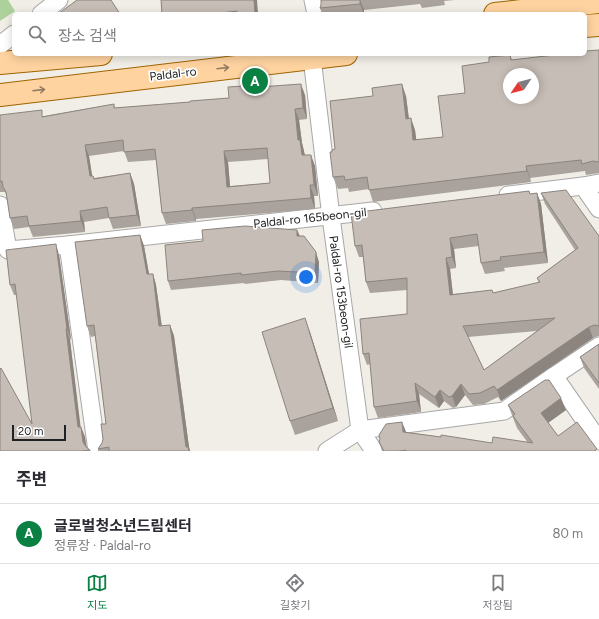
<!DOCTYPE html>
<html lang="ko">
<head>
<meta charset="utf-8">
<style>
  :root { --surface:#fff; --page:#f7f7f7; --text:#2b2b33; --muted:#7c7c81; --line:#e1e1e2; --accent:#0b8043 }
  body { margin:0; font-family:Figtree,"Noto Sans KR",sans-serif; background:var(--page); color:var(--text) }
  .compass { position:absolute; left:503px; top:68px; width:36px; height:36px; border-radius:50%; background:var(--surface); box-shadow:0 2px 10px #0003; rotate:235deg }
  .scale { position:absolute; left:12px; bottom:10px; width:54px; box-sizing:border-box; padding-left:4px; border:2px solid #212121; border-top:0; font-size:11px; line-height:14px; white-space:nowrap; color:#212121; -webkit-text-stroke:3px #fff; paint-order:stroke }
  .you { position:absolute; left:306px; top:277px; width:14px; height:14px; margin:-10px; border:3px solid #fff; border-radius:50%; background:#1a73e8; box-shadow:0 0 0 6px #1a73e833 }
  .badge { display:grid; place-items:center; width:26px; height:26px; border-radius:50%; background:var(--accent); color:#fff; font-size:13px; font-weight:700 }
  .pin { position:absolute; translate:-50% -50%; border:2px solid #fff; box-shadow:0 1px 4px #0006 }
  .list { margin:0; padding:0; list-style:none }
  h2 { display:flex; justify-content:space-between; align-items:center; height:52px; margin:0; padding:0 16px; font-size:17px }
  h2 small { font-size:13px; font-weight:400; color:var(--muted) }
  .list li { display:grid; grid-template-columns:26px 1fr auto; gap:12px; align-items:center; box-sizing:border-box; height:60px; padding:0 16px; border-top:1px solid var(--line) }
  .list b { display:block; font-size:15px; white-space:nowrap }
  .list p { margin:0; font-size:13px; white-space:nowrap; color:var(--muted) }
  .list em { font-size:13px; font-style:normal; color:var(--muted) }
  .icon { flex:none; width:22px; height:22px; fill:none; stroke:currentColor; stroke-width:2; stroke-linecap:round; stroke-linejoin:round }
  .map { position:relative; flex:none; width:599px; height:451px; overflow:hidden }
  .search { position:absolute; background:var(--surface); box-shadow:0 2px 10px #0003; left:12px; right:12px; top:12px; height:44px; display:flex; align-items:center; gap:10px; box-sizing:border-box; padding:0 14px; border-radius:6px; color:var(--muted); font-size:15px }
  .sheet { height:112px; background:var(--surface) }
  nav { display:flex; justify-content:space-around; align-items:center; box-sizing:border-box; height:56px; border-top:1px solid var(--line); background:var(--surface); font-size:11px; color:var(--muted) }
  nav a { display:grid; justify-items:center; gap:2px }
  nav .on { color:var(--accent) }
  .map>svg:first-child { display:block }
  .forest { fill:#add19b }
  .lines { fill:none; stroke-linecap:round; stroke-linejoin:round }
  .minor-casing { stroke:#a8a8a8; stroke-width:19 }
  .major-casing { stroke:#9e6500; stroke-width:24 }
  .minor { stroke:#fff; stroke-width:17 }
  .major { stroke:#fed3a0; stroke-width:22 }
  .wall { fill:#aaa39d; fill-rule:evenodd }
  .shaded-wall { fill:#8b847f }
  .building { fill:#c6bdb6; stroke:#8b847f; fill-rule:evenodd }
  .oneway { stroke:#907a60 }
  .labels { text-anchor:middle; stroke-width:3.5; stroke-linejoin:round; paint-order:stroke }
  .street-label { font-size:12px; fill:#212121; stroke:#fff }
</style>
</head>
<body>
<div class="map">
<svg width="599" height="451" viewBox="0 0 599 451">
  <rect width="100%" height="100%" fill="#f1eee7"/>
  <path class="forest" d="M0,0h8l7,11 -15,10z"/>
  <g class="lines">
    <defs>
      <g id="minor">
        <path d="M313,0l3,14"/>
        <path d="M41,14l18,-14"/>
        <path d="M0,45l14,-11"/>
        <path d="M312,58l19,159 29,213 14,21"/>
        <path d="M583,186l16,23"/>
        <path d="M508,195l75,-9 16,-3"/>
        <path d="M0,205l8,45 60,-5 305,-34"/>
        <path d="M68,245l29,206"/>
        <path d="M554,376l45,65"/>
        <path d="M327,451l33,-21 144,-19 50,-35 45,-30"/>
      </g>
      <g id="major">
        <path d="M495,14l104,-12"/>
        <path d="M585,26l14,-1"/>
        <path d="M0,63l101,-9"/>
        <path d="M0,95l346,-41"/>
      </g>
    </defs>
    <use href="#minor" class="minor-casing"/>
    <use href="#major" class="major-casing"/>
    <use href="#minor" class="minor"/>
    <use href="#major" class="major"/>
  </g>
  <g class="wall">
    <path d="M161,0l97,14h-96z"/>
    <path d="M321,0h134l-11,1 1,4 -23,3 -2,-4 -56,6v4h-42l-2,-6 1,-3z"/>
    <path d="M599,50v123l-13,2 -1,-4 -55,7 1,4 -158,20 -4,-13 -20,3 -1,-4 -10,1 -5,-12 -1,-25 74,-56 3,22 6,12 1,10 27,-3 22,-44 24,-31 21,-7 2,5z"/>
    <path d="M259,85l1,2 45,8 2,24 -8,1 3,23 3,12 10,11 3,30h-4l1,13 -119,10v2l-30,3 -4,-11 -6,-53 -28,2 -4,-11 -35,5 3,20h1l1,2 36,-5 4,11 7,42 -28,3 -4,-11 -25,4 1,10 -52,5 -4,-10 -15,2 -4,-11 -3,-22 -2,-4h-5v-77l44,1 70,-12 1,4 75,-6 39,-4zM268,159l2,24 -40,3 -2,-24z"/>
    <path d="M529,191l1,3 7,-1 4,11 7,59 -44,5 1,3 -20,3 -4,-11 -2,-17 -25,3 2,19 -6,1 3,25 39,-4 1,3 46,-10 -2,-5 38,-28 -30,-46 -4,-11 58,43v100l-6,2 -92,63 -3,-4 -14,7 -11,1 -8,-10 -9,12 -3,1 -9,-7 -5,7 -20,-14 2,18 -43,6 -4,-11 -4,-43 -3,1 -4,-11 44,-40v-24l-37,3 -4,-11 -3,-25h-4l-4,-11zM537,331l-53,39 -16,-33z"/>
    <path d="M297,230l3,6 19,26 -1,21 -37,-3 -36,4 -1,-1 -73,7 -3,-9 35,-40z"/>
    <path d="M140,235l4,11 5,28h4l3,11 6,41 8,-1 4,11 15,111 1,4h-92v-2l4,-6 4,-19 -11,-88 -4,1 -4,-11z"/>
    <path d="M59,255l12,84 -1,1 10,87h1l4,10 1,11 4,2 1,1h-91l32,-27 -15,-129h-3l-4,-10z"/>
    <path d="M310,332l28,89 -43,14 -5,-14z"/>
    <path d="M599,344v45l-15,-21 -4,-11z"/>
    <path d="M508,405l58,5 -18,13 10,13 39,15h-215l-3,-9 27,-10 35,5 51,6h36l-11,-15z"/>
  </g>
  <g class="shaded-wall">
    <path d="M254,0h3l1,14h-3z"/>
    <path d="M360,0l4,10v4l-4,-10z"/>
    <path d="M301,84l4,11 2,24 -4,-11z"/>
    <path d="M402,84l4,12 4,34 -4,-11z"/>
    <path d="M295,109l4,11 3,23 2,8 2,15 -4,-11 -4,-15z"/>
    <path d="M411,118l4,12 3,22 -5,-12z"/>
    <path d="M85,145l4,11 5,31 -4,-11z"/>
    <path d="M224,151l4,11 3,36 -4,-11z"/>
    <path d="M311,155l4,11 3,30 -4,-11z"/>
    <path d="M526,166l4,12 1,4 -4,-11z"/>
    <path d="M130,173l4,11 7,42 -4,-11z"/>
    <path d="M310,185l4,11 1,13 -4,-11z"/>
    <path d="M537,193l4,11 7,59 -4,-11z"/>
    <path d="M192,208l4,11v2l-4,-11z"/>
    <path d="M80,211l4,11 1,10 -4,-11z"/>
    <path d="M297,230l4,9 -4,-3z"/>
    <path d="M140,235l4,11 7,39 -4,-11z"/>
    <path d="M450,238l4,11 2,19 -4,-11z"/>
    <path d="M56,244l3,11 12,84 -4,-10z"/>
    <path d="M316,252l3,10 -1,21 -3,-10z"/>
    <path d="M446,258l4,11 4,37 -4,-11z"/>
    <path d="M153,274l3,11 7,52 -4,-11z"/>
    <path d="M305,318l5,14 28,89 -5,-13z"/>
    <path d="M170,325l4,11 15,111 1,4h-3l-1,-4z"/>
    <path d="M589,327l4,11 -92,63 -4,-11z"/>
    <path d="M66,329l4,11 12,98 -4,-11z"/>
    <path d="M415,383l4,11 2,18 -4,-11z"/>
    <path d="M461,384l4,11 -9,12 -4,-11z"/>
    <path d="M440,390l4,11 -5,7 -4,-11z"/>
    <path d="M561,398l5,12 -21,15 -4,-12z"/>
    <path d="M402,422l5,12 -4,-2z"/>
    <path d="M81,427l4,10 2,13 -4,-8z"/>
  </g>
  <g class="building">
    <path d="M77,0h34l9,14h-62z"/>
    <path d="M161,0h93l1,14h-18v-3l-24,3h-51z"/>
    <path d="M321,0h39v4l-40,4 1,-3z"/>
    <path d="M599,50v112l-6,-1 -11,3 -1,-4 -55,6 1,5 -158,19 -2,-13 -22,3 -1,-4 -11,1 -3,-25h2v-2l3,-1 -5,-48 43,-5 -1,-8 30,-4 4,35 5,-1 2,22 30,-3 -5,-41 27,-3 -3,-27 27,-4v-5l21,-2 1,5 52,-6h22v-3zM509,74h24v24h-24z"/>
    <path d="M301,84l2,24 -8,1 3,31h2l2,15h9l3,30h-4l1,13 -119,10v2l-30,3 -7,-64 -31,3 -1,-12 -38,5 5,31h3l1,3 36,-6 7,42 -28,3 -2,-11 -27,4 1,10 -52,5 -2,-10 -17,2 -4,-26 -3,-5 -1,-6h-2v-66l42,-5v7l72,-13v4l76,-6v-1l39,-3 -1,-11 31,-2v2zM267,148l3,35 -43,4 -3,-36z"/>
    <path d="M566,190l33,46v90l-4,-1 -6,2 -92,63 -3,-4 -14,7 -11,1 -8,-10 -9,12 -3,1 -9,-7 -5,7 -20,-14 2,18 -43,6 -5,-54 -6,1 -3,-35 47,-5v-36l-41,4 -4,-37 -7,1 -4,-33 178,-22 1,3 7,-1 7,59 -44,5 1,3 -20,3 -4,-29 -27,4 2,19 -6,1 4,37 42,-5 1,3 47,-11 -3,-4 41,-30 -37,-55zM555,318l-71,52 -21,-44z"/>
    <path d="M245,226l52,4v6h7l12,16 -1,21 -37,-2 -37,4v-2l-73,8 -3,-36 38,-4 -1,-11z"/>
    <path d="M140,235l7,39h6l6,52 11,-1 16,122h2l1,4h-80v-4l-11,2 4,-6 1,-4 -2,-15h5l-12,-99 -7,1 -12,-84z"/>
    <path d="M56,244l11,85h-1l12,98h3l2,15 3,5 4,3 -8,1h-82v-82l1,-1 31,56 -17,-140 -5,1 -4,-35z"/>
    <path d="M305,318l28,90 -43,13 -28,-89z"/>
    <path d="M599,344v39l-19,-26z"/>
    <path d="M545,380h4l12,18 -20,15 17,23 19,-14 20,27 -3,2h-188v-1l-8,1h-14l-5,-9 1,-3 -1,-4 7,-11 16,-2 1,10 38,5v-2l51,8 1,-6 40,6 -20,-27 2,-2 -7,-9z"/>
  </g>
  <defs><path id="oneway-shaft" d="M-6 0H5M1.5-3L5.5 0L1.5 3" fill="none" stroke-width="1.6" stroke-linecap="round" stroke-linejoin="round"/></defs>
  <g class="oneway">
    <use href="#oneway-shaft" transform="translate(223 68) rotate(-7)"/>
    <use href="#oneway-shaft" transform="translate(39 90) rotate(-7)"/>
  </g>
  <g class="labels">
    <g class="street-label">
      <text transform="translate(173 74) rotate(-7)" y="4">Paldal-ro</text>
      <text transform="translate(310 218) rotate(-6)" y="4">Paldal-ro 165beon-gil</text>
      <text transform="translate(341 292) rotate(82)" y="4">Paldal-ro 153beon-gil</text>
    </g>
  </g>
</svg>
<svg class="compass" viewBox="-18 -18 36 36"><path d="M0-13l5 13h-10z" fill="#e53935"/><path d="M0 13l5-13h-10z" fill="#7c7c81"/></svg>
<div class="scale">20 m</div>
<div class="you"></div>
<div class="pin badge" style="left:255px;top:81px">A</div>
<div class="search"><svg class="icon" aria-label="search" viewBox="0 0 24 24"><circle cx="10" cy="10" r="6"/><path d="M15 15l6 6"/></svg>장소 검색</div>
</div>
<section class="sheet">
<h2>주변<small></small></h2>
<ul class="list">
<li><span class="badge">A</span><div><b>글로벌청소년드림센터</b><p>정류장 · Paldal-ro</p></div><em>80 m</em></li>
</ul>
</section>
<nav>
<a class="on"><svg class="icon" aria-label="map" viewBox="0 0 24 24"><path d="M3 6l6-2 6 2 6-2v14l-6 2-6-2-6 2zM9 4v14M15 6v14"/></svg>지도</a>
<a><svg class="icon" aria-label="directions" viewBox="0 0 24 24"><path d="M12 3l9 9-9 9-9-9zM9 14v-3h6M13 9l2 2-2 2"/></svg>길찾기</a>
<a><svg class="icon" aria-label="saved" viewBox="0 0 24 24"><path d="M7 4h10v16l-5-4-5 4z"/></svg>저장됨</a>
</nav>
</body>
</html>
